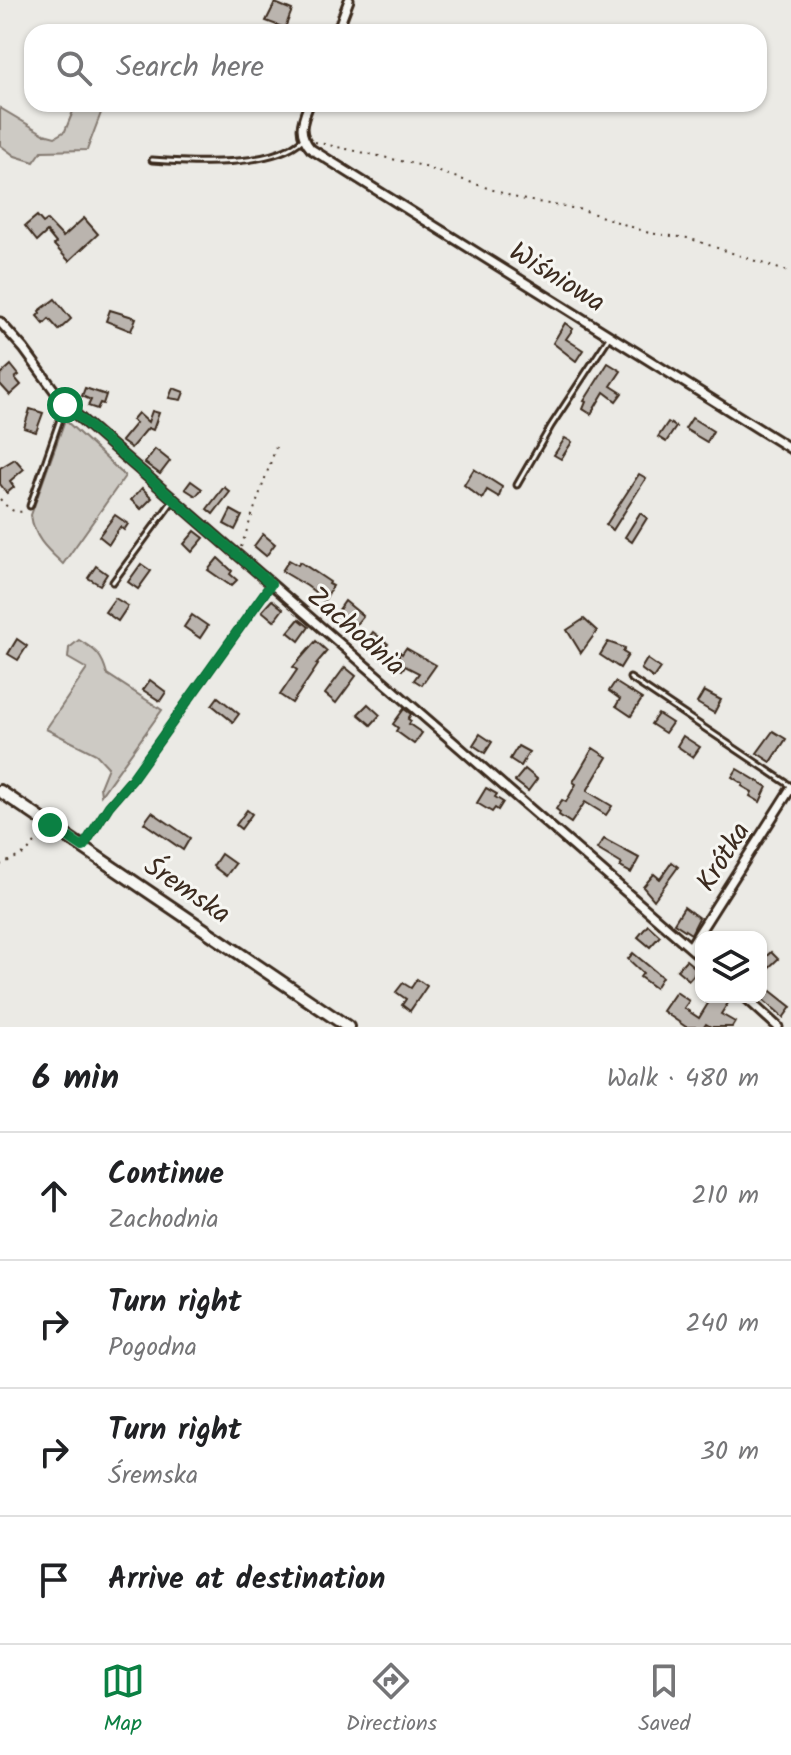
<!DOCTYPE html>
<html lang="en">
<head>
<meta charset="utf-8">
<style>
  :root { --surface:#fff; --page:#f6f6f6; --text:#202124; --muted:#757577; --line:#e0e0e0; --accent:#0b8043 }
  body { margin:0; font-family:Kalam,sans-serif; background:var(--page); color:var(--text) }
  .controls { position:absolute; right:24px; bottom:24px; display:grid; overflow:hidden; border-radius:16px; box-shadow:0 2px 6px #0004 }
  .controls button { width:72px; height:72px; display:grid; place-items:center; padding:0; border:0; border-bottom:2px solid var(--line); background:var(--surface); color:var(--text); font:40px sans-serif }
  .stop { position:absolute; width:24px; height:24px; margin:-18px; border:6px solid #0b8043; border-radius:50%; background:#fff }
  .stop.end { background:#0b8043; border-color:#fff; box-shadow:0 2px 8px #0008 }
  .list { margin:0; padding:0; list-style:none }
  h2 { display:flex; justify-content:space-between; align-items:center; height:104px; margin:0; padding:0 32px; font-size:34px }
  h2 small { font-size:26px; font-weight:400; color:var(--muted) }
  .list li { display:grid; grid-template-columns:52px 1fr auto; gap:24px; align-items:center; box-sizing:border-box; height:128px; padding:0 32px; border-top:2px solid var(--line) }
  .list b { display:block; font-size:30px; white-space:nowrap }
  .list p { margin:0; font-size:26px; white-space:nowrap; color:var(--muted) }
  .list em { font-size:26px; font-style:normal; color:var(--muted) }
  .icon { flex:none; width:44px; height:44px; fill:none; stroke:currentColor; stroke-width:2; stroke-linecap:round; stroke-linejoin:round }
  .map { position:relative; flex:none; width:791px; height:1027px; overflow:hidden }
  .search { position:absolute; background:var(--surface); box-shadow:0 2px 6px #0004; left:24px; right:24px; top:24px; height:88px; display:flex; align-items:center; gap:20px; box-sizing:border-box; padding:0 28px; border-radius:24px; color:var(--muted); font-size:30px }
  .sheet { height:616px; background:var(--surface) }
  nav { display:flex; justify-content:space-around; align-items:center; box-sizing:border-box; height:112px; border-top:2px solid var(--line); background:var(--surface); font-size:22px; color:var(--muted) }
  nav a { display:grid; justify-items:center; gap:4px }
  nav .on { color:var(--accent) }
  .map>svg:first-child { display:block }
  .green { fill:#cdcac4; stroke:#847a71; stroke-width:2 }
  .building { fill:#bab4ae; stroke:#3b2a1e; stroke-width:2 }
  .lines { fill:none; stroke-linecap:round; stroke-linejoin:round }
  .lane-casing { stroke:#3b2a1e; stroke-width:9 }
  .street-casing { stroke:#3b2a1e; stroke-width:13 }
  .secondary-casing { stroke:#3b2a1e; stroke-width:16 }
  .path { stroke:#3b2a1e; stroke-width:2; stroke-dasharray:2 6; stroke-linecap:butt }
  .lane { stroke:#f6f6f2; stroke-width:3 }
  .street { stroke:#f6f6f2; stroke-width:7 }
  .secondary { stroke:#f6f6f2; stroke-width:10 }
  .route { stroke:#0b8043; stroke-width:10 }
  .labels { text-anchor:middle; stroke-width:6; stroke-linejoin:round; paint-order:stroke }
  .street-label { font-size:28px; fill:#3b2a1e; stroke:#f6f6f2 }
</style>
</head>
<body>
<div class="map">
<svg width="791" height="1027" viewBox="0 0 791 1027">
  <rect width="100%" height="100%" fill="#ebeae5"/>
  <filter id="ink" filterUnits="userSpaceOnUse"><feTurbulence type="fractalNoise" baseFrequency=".0125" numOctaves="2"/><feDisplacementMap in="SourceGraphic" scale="16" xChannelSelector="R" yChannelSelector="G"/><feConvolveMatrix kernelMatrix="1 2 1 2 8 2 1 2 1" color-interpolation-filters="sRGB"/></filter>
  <g filter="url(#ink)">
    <g class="green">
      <path d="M76,104l28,1 -17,45 -45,1 -8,11 -19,-6 -15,-11v-37l44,26 11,3 10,-6z"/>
      <path d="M65,420l60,56 -62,88c-16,-15 -29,-26 -32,-49z"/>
      <path d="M79,640c17,10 23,15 28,34l55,36 -61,85 -1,-8 8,-20 -12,-13 -50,-25 41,-60 -19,-11 1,-10z"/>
    </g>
    <g class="building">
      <path d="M275,3l17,7 -7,18 -19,-7z"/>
      <path d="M37,216l6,7 4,-3 16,17 21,-19 14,16 -29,27 -15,-16 2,-2 -9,-11 -10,9 -12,-15z"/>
      <path d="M55,299l16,20 -12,11 -10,-11 -5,5 -7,-8 3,-3 -1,-2z"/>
      <path d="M110,310l26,8 -5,13 -25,-10z"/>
      <path d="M565,323l8,6 -7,10 17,11 -7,11 -23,-18z"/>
      <path d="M608,363l13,8 -10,15 11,7 -6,8 -12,-9 -13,22 -8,-5 3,-7 -2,-1z"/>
      <path d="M11,365l8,10 -4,3 6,7 -11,10 -10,-11v-9z"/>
      <path d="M85,388l21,7 -3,9 -3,-1 -3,6 -9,-3 3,-6 -9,-4z"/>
      <path d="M173,388l11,4 -3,8 -12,-2z"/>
      <path d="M30,409l13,4 -7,19 -12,-4z"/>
      <path d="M152,411l7,2 -6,17 -5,-2 -17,20 -10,-7 15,-18 -4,-3 6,-7 10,9z"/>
      <path d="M692,418l21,13 -6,11 -22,-13z"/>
      <path d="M668,422l8,5 -10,15 -8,-5z"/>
      <path d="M565,438l7,4 -11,17 -7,-4z"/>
      <path d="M155,449l15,12 -10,13 -15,-11z"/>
      <path d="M15,459l9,10 -14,12 4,6 -7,6 -7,-9v-16z"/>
      <path d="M474,469l28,18 -3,10 -12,-7 -5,9 -18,-14z"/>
      <path d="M639,474l7,4 -33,52 -7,-5z"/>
      <path d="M191,481l11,8 -6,7 -11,-7z"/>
      <path d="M224,487l6,5 -17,22 -6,-5z"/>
      <path d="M142,488l10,10 -11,11 -10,-9z"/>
      <path d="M231,510l11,6 -7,14 -11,-6z"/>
      <path d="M640,513l7,5 -15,24 -7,-5z"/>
      <path d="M115,515l13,9 -4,6 -4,-3 -11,17 -10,-8z"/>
      <path d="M195,531l9,7 -12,14 -8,-8z"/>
      <path d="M263,534l12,10 -9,12 -12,-10z"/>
      <path d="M218,558l14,13 -2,3 7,6 -6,6 -23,-16z"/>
      <path d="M289,560l9,5 2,-3 30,20 -1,2 4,2 -9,15 -10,-6 1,-3 -8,-6 -25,-15z"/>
      <path d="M141,564l10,7 -13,18 -10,-7z"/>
      <path d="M96,566l11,8 -7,11 -12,-7z"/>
      <path d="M115,598l13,8 -10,15 -13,-9z"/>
      <path d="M272,600l11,9 -9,12 -12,-10z"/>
      <path d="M345,601l18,15 -9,11 -18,-13z"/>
      <path d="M192,615l16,11 -8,12 -16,-11z"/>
      <path d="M299,619l10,8 -10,14 -11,-9z"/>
      <path d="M584,619l13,12 -16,22 -14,-23z"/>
      <path d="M373,632l15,12 -6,7 -3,-2 -3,3 -11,-9z"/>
      <path d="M17,639l10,7 -9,14 -10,-6z"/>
      <path d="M316,641l11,10 -11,13 2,1 -26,38 -12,-8 17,-25 -4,-3z"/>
      <path d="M608,642l17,6 -2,4 5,3 -8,13 -20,-13z"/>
      <path d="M406,648l30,17 -14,20 -8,-5 5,-7 -14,-7 -3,4 -7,-4 5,-14 2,2z"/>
      <path d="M647,659l13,9 -7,10 -12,-9z"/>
      <path d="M345,667l11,9 -20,27 -11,-9z"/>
      <path d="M150,680l16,12 -6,9 -17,-11z"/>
      <path d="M615,682l27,17 -11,17 -15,-10 4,-7 -11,-8z"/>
      <path d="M704,691l17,9 -7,13 -17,-10z"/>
      <path d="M218,697l21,17 -6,8 -21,-17z"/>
      <path d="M368,704l12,11 -9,10 -13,-11z"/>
      <path d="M404,709l7,5 -3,5 3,2 -2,3 13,9 -8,11 -18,-13 2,-3 -5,-4z"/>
      <path d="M658,714l14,9 -7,10 -14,-9z"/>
      <path d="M773,731l13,8 -15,23 -14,-9z"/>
      <path d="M480,734l12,8 -7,11 -12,-8z"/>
      <path d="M683,736l17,11 -7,10 -16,-11z"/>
      <path d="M518,746l11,6 -8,14 -11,-7z"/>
      <path d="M593,748l14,9 -20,34 25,15 -6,9 -21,-13 -14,21 -12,-8 1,-3 -4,-3 6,-9 4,2 10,-18 -3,-2z"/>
      <path d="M525,769l12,10 -9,12 -13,-10z"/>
      <path d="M737,769l30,18 -7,15 -10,-6 2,-4 -10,-6 1,-2 -11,-7z"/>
      <path d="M486,788l11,6 -2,3 8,5 -5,8 -3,-2 -3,4 -15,-9z"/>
      <path d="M247,810l5,4 -11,15 -5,-4z"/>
      <path d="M152,812l38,26 -7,12 -39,-27z"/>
      <path d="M604,839l35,19 -8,15 -11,-6 2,-3 -25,-15z"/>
      <path d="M221,854l14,10 -9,12 -13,-10z"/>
      <path d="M672,862l6,5 -24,33 -11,-13 11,-13 6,5z"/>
      <path d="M684,907l15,11 -8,16 -17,-11z"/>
      <path d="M648,925l12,11 -10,11 -12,-10z"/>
      <path d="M771,952l7,7 -13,12 -4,-4v-6z"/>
      <path d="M633,953l29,24 -7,11 -15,-11 3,-4 -15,-14z"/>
      <path d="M686,960l12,10 -9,10 -12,-10z"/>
      <path d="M417,979l10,7 -17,25 -8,-6 4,-6 -10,-7 7,-9 8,5z"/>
      <path d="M767,988l24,19 -8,11 -23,-21z"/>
      <path d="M676,992l13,9 -5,7 15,10 13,-21h20l-11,17 14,8 -3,5h-21l-5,-3 -2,3h-18l-23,-16z"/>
    </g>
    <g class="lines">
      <defs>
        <g id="lane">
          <path d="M152,160c40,3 120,8 151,-21"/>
          <path d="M517,485l34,-59 59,-90"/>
          <path d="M30,506l35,-101"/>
          <path d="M113,582l61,-83"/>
          <path d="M630,678l161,108"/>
          <path d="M85,844l24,-38 23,-27 139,-195"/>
        </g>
        <g id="street">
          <path d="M337,32l12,-32"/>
          <path d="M309,104c-7,18 -12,29 2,45l480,300"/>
          <path d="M0,322l24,27 41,56 636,552"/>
          <path d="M690,947l101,-159"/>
          <path d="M745,997l33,30"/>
        </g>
        <path id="secondary" d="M0,791l348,236"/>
      </defs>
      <use href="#lane" class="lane-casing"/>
      <use href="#street" class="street-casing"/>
      <use href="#secondary" class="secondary-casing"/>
      <g class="path">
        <path d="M315,142l104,23 101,34 63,11 66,23 39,5 103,35"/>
        <path d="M0,499c8,9 13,15 25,12"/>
        <path d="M241,547l35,-100"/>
        <path d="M0,865l26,-12 17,-19"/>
      </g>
      <use href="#lane" class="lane"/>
      <use href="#street" class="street"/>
      <use href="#secondary" class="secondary"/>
    </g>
  </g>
  <g class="lines" filter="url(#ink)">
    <path class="route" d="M50,825l33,22 26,-41 23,-27 139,-195 -206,-179"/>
  </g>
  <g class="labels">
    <g class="street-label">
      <text transform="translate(558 276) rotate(32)" y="10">Wiśniowa</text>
      <text transform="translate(357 630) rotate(41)" y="10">Zachodnia</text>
      <text transform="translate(722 856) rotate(-58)" y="10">Krótka</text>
      <text transform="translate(188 889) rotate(34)" y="10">Śremska</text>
    </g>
  </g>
</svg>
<div class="controls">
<button><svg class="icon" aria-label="layers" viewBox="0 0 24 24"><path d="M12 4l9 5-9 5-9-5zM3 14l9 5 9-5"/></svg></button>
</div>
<div class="stop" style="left:65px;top:405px"></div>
<div class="stop end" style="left:50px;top:825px"></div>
<div class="search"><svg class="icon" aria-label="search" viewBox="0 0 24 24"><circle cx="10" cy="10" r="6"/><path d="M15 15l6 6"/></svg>Search here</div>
</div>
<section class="sheet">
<h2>6 min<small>Walk · 480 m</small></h2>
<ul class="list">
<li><svg class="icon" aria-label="ahead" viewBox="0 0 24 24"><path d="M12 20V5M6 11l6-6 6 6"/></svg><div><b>Continue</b><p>Zachodnia</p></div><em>210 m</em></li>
<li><svg class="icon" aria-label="right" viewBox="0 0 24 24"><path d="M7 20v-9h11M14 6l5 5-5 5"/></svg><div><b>Turn right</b><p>Pogodna</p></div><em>240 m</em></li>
<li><svg class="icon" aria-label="right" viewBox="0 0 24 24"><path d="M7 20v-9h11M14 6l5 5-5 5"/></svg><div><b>Turn right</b><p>Śremska</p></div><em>30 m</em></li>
<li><svg class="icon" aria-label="arrive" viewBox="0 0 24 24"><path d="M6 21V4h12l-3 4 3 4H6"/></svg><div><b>Arrive at destination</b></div></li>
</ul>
</section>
<nav>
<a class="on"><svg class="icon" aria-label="map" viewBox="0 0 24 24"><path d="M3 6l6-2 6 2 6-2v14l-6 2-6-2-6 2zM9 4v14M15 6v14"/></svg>Map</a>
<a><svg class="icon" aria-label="directions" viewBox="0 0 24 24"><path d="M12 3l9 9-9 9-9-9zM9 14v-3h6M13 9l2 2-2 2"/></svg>Directions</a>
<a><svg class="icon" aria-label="saved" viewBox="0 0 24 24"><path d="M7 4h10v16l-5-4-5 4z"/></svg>Saved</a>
</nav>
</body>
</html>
